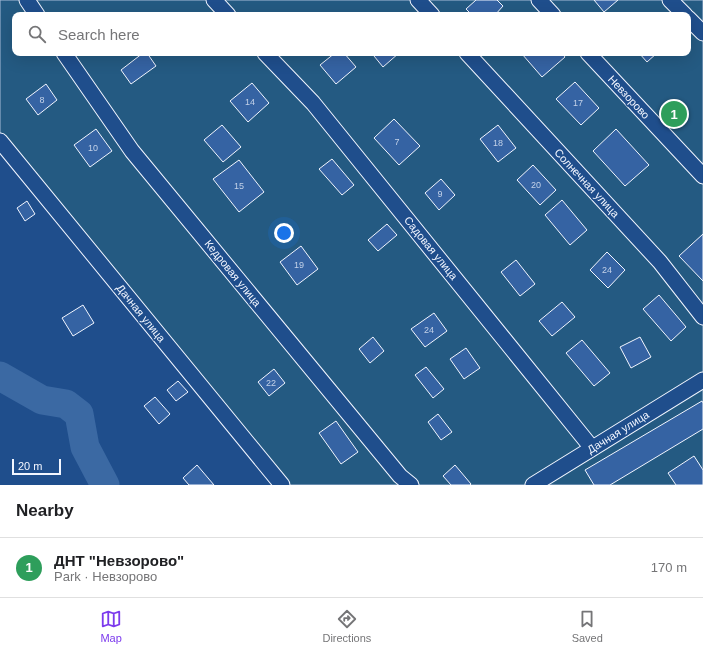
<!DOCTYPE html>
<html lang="en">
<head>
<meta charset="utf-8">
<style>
  :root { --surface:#fff; --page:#f2f2f2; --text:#202124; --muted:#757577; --line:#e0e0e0; --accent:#7c3aed }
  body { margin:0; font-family:Helvetica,sans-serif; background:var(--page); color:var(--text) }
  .scale { position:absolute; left:12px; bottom:10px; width:49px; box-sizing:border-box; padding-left:4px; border:2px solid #f2f6ff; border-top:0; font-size:11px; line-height:14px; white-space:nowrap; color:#f2f6ff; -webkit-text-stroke:3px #1f4e8c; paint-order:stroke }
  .you { position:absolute; left:284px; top:233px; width:14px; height:14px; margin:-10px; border:3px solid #fff; border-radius:50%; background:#1a73e8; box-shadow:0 0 0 6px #1a73e833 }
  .badge { display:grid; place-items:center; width:26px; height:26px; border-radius:50%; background:var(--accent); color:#fff; font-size:13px; font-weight:700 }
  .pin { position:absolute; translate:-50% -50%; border:2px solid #fff; box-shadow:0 1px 4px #0006 }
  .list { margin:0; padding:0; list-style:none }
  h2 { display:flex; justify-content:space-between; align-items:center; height:52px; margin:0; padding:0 16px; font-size:17px }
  h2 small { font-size:13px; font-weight:400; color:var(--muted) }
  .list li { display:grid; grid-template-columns:26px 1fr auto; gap:12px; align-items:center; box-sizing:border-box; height:60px; padding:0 16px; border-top:1px solid var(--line) }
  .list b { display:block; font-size:15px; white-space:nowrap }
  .list p { margin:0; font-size:13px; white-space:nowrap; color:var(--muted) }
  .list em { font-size:13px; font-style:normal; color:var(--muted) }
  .icon { flex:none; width:22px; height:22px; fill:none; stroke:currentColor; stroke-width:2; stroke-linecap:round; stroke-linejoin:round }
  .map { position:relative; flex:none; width:703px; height:485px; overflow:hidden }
  .search { position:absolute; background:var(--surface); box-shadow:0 4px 16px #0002; left:12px; right:12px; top:12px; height:44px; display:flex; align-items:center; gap:10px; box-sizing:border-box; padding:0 14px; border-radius:8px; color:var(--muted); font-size:15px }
  .sheet { height:112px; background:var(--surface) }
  nav { display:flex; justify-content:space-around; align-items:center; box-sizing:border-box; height:56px; border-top:1px solid var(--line); background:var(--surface); font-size:11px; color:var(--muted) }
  nav a { display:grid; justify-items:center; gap:2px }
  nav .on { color:var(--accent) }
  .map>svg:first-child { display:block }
  .green { fill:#245a82; stroke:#a8bbd7; fill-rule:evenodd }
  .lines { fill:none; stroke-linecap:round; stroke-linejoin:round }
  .river { stroke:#3b69a3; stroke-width:29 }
  .building { fill:#3563a3; stroke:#f2f6ff }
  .minor-casing { stroke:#f2f6ff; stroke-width:17 }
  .minor { stroke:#1f4e8c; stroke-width:15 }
  .labels { text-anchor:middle; stroke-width:3; stroke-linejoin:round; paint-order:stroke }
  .number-label { font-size:9px; fill:#c3d1e8 }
  .street-label { font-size:11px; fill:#f2f6ff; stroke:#1f4e8c }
</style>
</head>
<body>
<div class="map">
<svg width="703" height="485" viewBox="0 0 703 485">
  <rect width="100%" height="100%" fill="#1f4e8c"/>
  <path class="green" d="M0,0h703v485h-430l-273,-338zM15,15h673v38h-673z"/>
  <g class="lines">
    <path class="river" d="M0,376l42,24 24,4 13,10 6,33 20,38"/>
  </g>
  <g class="building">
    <path d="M476,0h21l6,6 -8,9h-23l-6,-6z"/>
    <path d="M594,0h24l-14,12z"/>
    <path d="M143,53h4l9,13 -25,18 -10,-14z"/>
    <path d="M335,53h9l12,14 -20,17 -16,-19z"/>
    <path d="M378,53h21l-16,14 -9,-11z"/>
    <path d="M524,53h38l3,4 -23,20 -20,-23z"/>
    <path d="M639,53h18l-10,9z"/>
    <path d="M575,82l24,26 -18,17 -25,-26z"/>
    <path d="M252,83l17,20 -21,19 -18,-21z"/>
    <path d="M46,84l11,16 -19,15 -12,-16z"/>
    <path d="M394,119l26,27 -21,19 -25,-27z"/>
    <path d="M222,125l19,22 -18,15 -19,-22z"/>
    <path d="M498,125l18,23 -18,14 -18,-23z"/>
    <path d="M96,129l16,22 -22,16 -16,-22z"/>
    <path d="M616,129l33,36 -24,21 -32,-35z"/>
    <path d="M332,159l22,26 -12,10 -23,-26z"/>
    <path d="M239,160l25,32 -25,20 -26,-33z"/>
    <path d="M533,165l23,25 -16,15 -23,-25z"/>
    <path d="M441,179l14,16 -16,15 -14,-17z"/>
    <path d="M562,200l25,30 -17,15 -25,-30z"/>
    <path d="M27,201l8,13 -10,7 -8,-13z"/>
    <path d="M387,224l10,11 -19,16 -10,-11z"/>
    <path d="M703,234v47l-24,-25z"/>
    <path d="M301,246l17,23 -21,16 -17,-23z"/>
    <path d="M607,252l18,18 -17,18 -18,-18z"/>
    <path d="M516,260l19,24 -15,12 -19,-24z"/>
    <path d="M659,295l27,32 -15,14 -28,-32z"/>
    <path d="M562,302l13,15 -23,19 -13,-15z"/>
    <path d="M83,305l11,18 -21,13 -11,-18z"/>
    <path d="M434,313l13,18 -22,16 -14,-18z"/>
    <path d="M373,337l11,14 -14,12 -11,-14z"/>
    <path d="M640,337l11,20 -20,11 -11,-21z"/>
    <path d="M582,340l28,33 -16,13 -28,-33z"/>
    <path d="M466,348l14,20 -16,11 -14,-20z"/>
    <path d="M426,367l18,22 -11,9 -18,-23z"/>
    <path d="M274,369l11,14 -16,13 -11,-14z"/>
    <path d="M178,381l10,11 -12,9 -9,-11z"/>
    <path d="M155,397l15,17 -11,10 -15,-18z"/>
    <path d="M702,401l1,2v26l-93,56h-16l-9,-15z"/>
    <path d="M438,414l14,18 -11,8 -13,-18z"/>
    <path d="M336,421l22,31 -17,12 -22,-31z"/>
    <path d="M694,456l9,14v15h-27l-8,-12z"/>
    <path d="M197,465l17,20h-25l-6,-7z"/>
    <path d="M455,465l16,19 -1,1h-19l-8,-9z"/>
  </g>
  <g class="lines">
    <defs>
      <g id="minor">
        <path d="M27,0l10,15"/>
        <path d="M214,0l14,15"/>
        <path d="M418,0l14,15"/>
        <path d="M539,0l14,15"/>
        <path d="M670,0l15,15"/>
        <path d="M688,18l15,15"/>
        <path d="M64,53l68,98 268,325 11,9"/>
        <path d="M265,53l48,50 279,345"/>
        <path d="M467,53l193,209 43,55"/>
        <path d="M588,53l115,123"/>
        <path d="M0,141l282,344"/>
        <path d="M533,485l170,-105"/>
      </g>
    </defs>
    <use href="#minor" class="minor-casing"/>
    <use href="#minor" class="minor"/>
  </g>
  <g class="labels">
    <g class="number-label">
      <text x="42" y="103">8</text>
      <text x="250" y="105">14</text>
      <text x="578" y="106">17</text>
      <text x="397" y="145">7</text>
      <text x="498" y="146">18</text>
      <text x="93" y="151">10</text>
      <text x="536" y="188">20</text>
      <text x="239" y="189">15</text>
      <text x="440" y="197">9</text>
      <text x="299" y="268">19</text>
      <text x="607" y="273">24</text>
      <text x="429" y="333">24</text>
      <text x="271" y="386">22</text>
    </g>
    <g class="street-label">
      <text transform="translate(629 97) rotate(47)" y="4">Невзорово</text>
      <text transform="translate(587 183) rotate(47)" y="4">Солнечная улица</text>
      <text transform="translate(431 248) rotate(51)" y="4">Садовая улица</text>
      <text transform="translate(233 273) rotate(51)" y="4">Кедровая улица</text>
      <text transform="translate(141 313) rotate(51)" y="4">Дачная улица</text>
      <text transform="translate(618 432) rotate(-32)" y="4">Дачная улица</text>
    </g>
  </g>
</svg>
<div class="scale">20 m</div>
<div class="you"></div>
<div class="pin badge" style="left:674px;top:114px;background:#2e9e5b">1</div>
<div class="search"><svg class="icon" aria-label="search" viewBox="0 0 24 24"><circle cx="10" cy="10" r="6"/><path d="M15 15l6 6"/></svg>Search here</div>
</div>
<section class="sheet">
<h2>Nearby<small></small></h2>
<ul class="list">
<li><span class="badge" style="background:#2e9e5b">1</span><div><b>ДНТ &quot;Невзорово&quot;</b><p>Park · Невзорово</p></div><em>170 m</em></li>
</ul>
</section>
<nav>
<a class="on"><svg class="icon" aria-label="map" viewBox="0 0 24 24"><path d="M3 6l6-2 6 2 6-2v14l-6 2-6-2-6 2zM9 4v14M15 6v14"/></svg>Map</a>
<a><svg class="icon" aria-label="directions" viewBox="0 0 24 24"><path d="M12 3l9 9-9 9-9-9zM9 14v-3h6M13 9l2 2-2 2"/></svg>Directions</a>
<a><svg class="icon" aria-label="saved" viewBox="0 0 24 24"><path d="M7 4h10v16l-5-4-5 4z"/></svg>Saved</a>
</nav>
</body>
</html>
